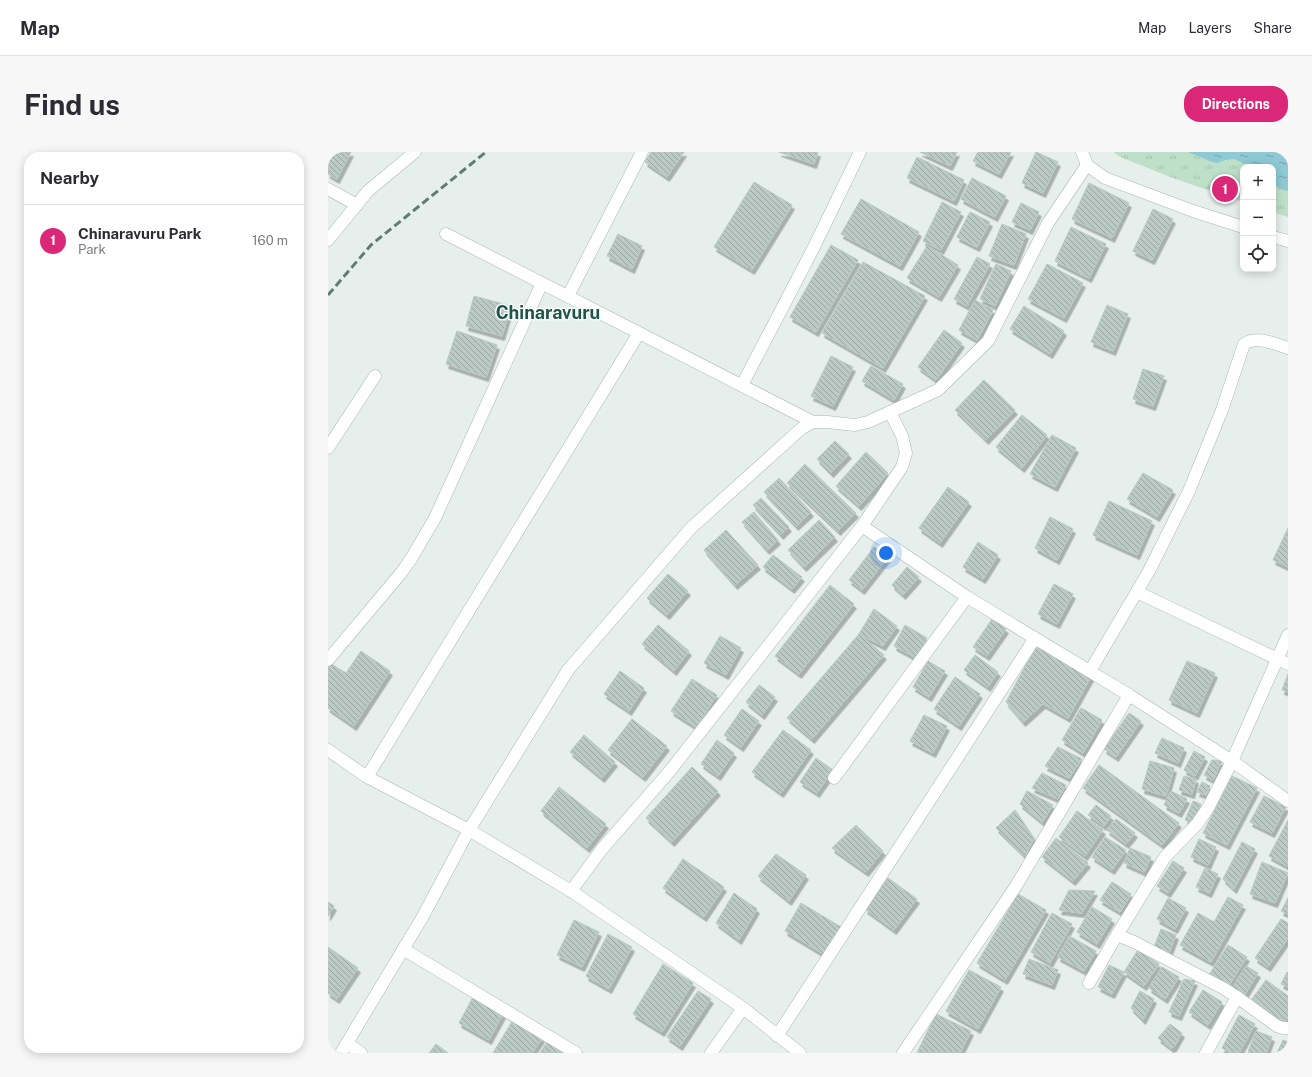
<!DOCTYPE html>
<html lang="en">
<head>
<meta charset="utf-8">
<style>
  :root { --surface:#fff; --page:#f7f7f7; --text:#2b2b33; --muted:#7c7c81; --line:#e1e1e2; --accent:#db2777 }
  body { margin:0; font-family:"Public Sans",sans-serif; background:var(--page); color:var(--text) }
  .controls { position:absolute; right:12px; top:12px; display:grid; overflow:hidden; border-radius:8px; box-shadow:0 2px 10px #0003 }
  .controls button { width:36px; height:36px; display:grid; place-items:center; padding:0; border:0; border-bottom:1px solid var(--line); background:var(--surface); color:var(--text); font:20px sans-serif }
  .you { position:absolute; left:558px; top:401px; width:14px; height:14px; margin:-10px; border:3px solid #fff; border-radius:50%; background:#1a73e8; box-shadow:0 0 0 6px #1a73e833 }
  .badge { display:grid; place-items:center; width:26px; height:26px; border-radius:50%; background:var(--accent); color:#fff; font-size:13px; font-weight:700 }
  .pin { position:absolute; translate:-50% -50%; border:2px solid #fff; box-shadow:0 1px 4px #0006 }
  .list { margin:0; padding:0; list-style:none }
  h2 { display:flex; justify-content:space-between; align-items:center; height:52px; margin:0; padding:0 16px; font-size:17px }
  h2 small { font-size:13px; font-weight:400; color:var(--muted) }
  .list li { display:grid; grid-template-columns:26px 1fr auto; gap:12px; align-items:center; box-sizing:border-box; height:72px; padding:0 16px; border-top:1px solid var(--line) }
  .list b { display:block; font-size:15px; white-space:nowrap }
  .list p { margin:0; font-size:13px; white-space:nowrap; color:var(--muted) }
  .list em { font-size:13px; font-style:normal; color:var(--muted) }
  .icon { flex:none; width:22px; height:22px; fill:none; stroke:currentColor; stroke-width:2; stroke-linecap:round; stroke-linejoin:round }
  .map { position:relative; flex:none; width:960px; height:901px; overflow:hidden; border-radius:16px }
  header { display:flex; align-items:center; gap:24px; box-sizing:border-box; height:56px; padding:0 20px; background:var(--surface); border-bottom:1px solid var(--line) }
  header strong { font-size:19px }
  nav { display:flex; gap:22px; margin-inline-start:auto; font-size:14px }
  .intro { display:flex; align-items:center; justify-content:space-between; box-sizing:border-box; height:96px; padding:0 24px }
  h1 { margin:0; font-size:28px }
  .button { padding:10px 18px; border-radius:16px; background:var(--accent); color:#fff; font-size:14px; font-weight:700 }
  main { display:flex; gap:24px; padding:0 24px }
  aside { flex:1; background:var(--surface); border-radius:16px; box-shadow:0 2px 10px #0003 }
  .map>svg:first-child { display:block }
  .park { fill:url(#park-tufts) }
  .water { fill:url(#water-ripples) }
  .building { fill:url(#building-back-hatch); stroke:#b8c9c2; filter:url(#shadow) }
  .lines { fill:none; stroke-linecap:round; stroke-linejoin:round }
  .street-casing { stroke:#a8b8b2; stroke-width:13 }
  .secondary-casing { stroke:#a4bbb3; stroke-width:13 }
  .street { stroke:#fff; stroke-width:12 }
  .secondary { stroke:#fff; stroke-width:12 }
  .rail { stroke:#5f7d75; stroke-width:3; stroke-dasharray:8 4; stroke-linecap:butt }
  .labels { text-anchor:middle; stroke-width:3; stroke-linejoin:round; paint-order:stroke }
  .district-label { font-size:18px; font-weight:bold; fill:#1f5548; stroke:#f7fbf9 }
</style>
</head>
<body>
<header>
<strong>Map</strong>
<nav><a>Map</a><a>Layers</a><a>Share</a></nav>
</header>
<div class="intro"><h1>Find us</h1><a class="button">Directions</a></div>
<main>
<aside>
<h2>Nearby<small></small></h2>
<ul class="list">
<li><span class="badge">1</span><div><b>Chinaravuru Park</b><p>Park</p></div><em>160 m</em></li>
</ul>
</aside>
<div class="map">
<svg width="960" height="901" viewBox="0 0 960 901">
  <defs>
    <pattern id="park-tufts" width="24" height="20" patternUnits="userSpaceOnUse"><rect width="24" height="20" fill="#bfe0c8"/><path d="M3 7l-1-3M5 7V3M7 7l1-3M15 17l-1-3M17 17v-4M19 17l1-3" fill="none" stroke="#a4c1ad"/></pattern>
    <pattern id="water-ripples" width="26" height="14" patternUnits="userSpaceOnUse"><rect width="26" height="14" fill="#8ec9d4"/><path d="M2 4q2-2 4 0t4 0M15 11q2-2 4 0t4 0" fill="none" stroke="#74a5ad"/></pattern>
    <pattern id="building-back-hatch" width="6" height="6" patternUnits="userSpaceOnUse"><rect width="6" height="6" fill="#bbcac4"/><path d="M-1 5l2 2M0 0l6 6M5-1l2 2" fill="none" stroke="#98a6a0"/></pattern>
    <filter id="shadow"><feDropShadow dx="2.5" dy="4.5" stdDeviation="0" flood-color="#0004"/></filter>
  </defs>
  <rect width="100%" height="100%" fill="#e6efeb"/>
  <path class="park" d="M786,0h174v65l-15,-5v-45h-30v35l-73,-25 -52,-21z"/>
  <path class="water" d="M860,0h100v39c-16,-3 -15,-11 -15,-24h-22l-17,-8 -9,1 -8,3 -5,-1z"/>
  <g class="building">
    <path d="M0,0h23l-14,27 -9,-5z"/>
    <path d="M323,0h33l-17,25 -22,-15z"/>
    <path d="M451,0h39l-4,12z"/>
    <path d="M592,0h37l-7,14z"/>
    <path d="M650,0h33l-12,22 -26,-13z"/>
    <path d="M708,0l22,10 -15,31 -21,-10z"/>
    <path d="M589,5l47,23 -10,21 -47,-23z"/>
    <path d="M644,26l34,18 -11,21 -34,-18z"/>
    <path d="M426,30l38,23 -40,65 -38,-23z"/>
    <path d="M761,31l40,20 -17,35 -40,-19z"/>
    <path d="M533,47l58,33 -19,34 -59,-32z"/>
    <path d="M614,50l19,10 -20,38 -18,-9z"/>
    <path d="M693,51l18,9 -9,18 -18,-8z"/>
    <path d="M825,57l20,10 -21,41 -19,-9z"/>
    <path d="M642,60l20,10 -13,25 -20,-10z"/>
    <path d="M674,72l24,10 -12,31 -25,-9z"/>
    <path d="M743,75l35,17 -17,34 -34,-17z"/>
    <path d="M290,82l24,12 -10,23 -25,-13z"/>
    <path d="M503,93l27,15 -42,72 -26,-15z"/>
    <path d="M599,94l31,19 -19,32 -32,-19z"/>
    <path d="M649,105l13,7 -23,42 -13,-7z"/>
    <path d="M535,110l62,34 -42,72 -61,-35z"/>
    <path d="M668,112l15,7 -16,35 -15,-7z"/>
    <path d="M719,112l36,19 -19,35 -36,-19z"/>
    <path d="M146,144l37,10 -9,30 -36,-10z"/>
    <path d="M647,148l18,10 -16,30 -18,-10z"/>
    <path d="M779,153l21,9 -15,37 -22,-9z"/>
    <path d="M696,154l40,25 -14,23 -40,-25z"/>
    <path d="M616,178l18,13 -26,37 -18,-13z"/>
    <path d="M129,179l40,14 -11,32 -40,-13z"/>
    <path d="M503,204l22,11 -20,39 -22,-10z"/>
    <path d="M543,214l32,18 -9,16 -32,-19z"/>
    <path d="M815,217l21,7 -11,30 -20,-7z"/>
    <path d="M656,228l31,30 -29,30 -31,-30z"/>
    <path d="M694,263l25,20 -25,33 -26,-21z"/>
    <path d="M724,283l24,13 -21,39 -25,-13z"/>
    <path d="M507,289l14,13 -18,19 -14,-14z"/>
    <path d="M538,300l22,21 -29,33 -23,-20z"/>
    <path d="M477,312l51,49 -18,18 -51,-48z"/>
    <path d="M815,321l30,17 -16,27 -30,-18z"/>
    <path d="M451,326l32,34 -15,14 -32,-34z"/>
    <path d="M620,335l21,15 -29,41 -21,-15z"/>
    <path d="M433,346l28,29 -8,8 -28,-30z"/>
    <path d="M781,349l43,20 -15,34 -44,-20z"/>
    <path d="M426,360l24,28 -11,10 -25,-28z"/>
    <path d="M722,365l23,12 -16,31 -22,-12z"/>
    <path d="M491,368l16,17 -31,30 -16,-17z"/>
    <path d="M960,376v39l-15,-7z"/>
    <path d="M398,378l32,35 -23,20 -31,-35z"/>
    <path d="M650,390l20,13 -15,24 -20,-12z"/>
    <path d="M546,395l14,10 -26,33 -13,-10z"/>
    <path d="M445,403l29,22 -10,12 -29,-22z"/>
    <path d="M579,415l12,10 -16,18 -11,-10z"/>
    <path d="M340,422l20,17 -21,24 -20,-17z"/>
    <path d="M726,432l19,10 -16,30 -19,-10z"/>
    <path d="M502,433l24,19 -55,70 -24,-18z"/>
    <path d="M546,457l23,17 -14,20 -24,-12z"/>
    <path d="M664,467l14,10 -19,27 -14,-9z"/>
    <path d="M330,473l31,26 -15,20 -32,-27z"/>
    <path d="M577,473l22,13 -11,20 -22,-12z"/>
    <path d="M531,482l25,21 -72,84 -25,-21z"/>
    <path d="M392,484l21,12 -15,27 -22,-12z"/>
    <path d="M709,492l55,31 -24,43 -25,-14 -20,18 -17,-20z"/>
    <path d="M33,499l29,20 -36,55 -26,-18v-46l18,11z"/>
    <path d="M647,503l23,17 -10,15 -24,-17z"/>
    <path d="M600,509l17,10 -16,26 -16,-10z"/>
    <path d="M859,509l28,12 -18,40 -28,-13z"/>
    <path d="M292,519l24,17 -15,23 -25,-17z"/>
    <path d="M960,522v18l-6,-2z"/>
    <path d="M627,525l25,17 -21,32 -25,-17z"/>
    <path d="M364,527l25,16 -21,32 -25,-16z"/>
    <path d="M431,533l16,12 -13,18 -16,-13z"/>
    <path d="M753,556l21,12 -19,33 -21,-13z"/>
    <path d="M414,557l17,12 -18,26 -17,-12z"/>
    <path d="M801,561l12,8 -25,36 -12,-8z"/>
    <path d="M596,563l23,11 -14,27 -23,-12z"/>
    <path d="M304,567l35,27 -24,31 -35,-27z"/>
    <path d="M455,578l28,20 -30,43 -29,-21z"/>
    <path d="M256,583l31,27 -13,16 -32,-26z"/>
    <path d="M834,586l22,10 -6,15 -23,-10z"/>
    <path d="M389,588l17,13 -16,23 -17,-12z"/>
    <path d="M730,595l24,12 -13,19 -24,-12z"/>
    <path d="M866,599l11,6 -10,19 -11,-6z"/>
    <path d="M488,606l17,12 -16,23 -17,-11z"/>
    <path d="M884,608l10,1 -9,19 -9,-5z"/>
    <path d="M822,609l24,7 -8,28 -24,-7z"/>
    <path d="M771,613l80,58 -17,22 -79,-57z"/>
    <path d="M364,615l26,24 -46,51 -26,-24z"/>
    <path d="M714,621l24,12 -8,14 -26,-11z"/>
    <path d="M856,624l12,3 -4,15 -13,-4z"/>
    <path d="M904,624l25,12 -30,57 -24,-12z"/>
    <path d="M874,630l8,4 -4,9 -9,-3z"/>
    <path d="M231,635l47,37 -19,24 -46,-37z"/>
    <path d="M699,639l26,14 -11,17 -22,-18z"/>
    <path d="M843,639l16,8 -8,14 -15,-8z"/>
    <path d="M936,644l22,11 -14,26 -22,-11z"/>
    <path d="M865,649l8,3 -8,19 -8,-3z"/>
    <path d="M768,653l15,11 -7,10 -16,-11z"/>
    <path d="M687,658l19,28 -9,18 -29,-28z"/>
    <path d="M749,659l26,19 -18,26 -26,-19z"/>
    <path d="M788,667l19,14 -9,11 -19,-14z"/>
    <path d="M960,668v44l-1,2 -18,-10z"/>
    <path d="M528,673l27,26 -17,21 -34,-24z"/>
    <path d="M777,685l21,13 -14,20 -20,-13z"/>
    <path d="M728,686l32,25 -15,18 -31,-24z"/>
    <path d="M871,687l17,8 -8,18 -17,-8z"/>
    <path d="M914,690l13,7 -21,40 -11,-10z"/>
    <path d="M802,696l21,9 -7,15 -20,-9z"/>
    <path d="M448,702l30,21 -17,26 -31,-25z"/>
    <path d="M355,707l41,28 -20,30 -41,-29z"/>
    <path d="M845,709l11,7 -16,25 -11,-7z"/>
    <path d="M934,710l26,11 -13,30 -25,-9z"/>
    <path d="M877,716l13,6 -9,19 -13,-6z"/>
    <path d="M560,726l29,21 -23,31 -29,-21z"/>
    <path d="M784,730l19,12 -11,18 -20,-12z"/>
    <path d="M741,738l26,1 -13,22 -23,-3z"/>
    <path d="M406,741l23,16 -18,31 -23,-17z"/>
    <path d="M690,742l28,16 -41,70 -28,-17z"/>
    <path d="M900,745l15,8 -32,57 -31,-17 18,-32 16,9z"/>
    <path d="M840,746l18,10 -11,21 -18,-10z"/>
    <path d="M960,746v16l-7,-3z"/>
    <path d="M0,750l6,4 -6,10z"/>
    <path d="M473,751l40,24 -16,28 -40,-24z"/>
    <path d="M764,755l20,12 -15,25 -20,-12z"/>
    <path d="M724,761l20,11 -22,39 -19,-11z"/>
    <path d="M953,767l7,4v15l-20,29 -13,-9z"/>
    <path d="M246,768l25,12 -17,35 -25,-12z"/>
    <path d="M833,777l15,6 -7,18 -15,-6z"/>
    <path d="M280,782l24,13 -23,42 -23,-13z"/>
    <path d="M741,784l27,15 -12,20 -26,-14z"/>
    <path d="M900,793l19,12 -19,30 -19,-12z"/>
    <path d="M0,795l30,21 -21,31 -9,-6z"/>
    <path d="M810,798l21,14 -15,22 -20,-14z"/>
    <path d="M701,807l29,11 -6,15 -29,-11z"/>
    <path d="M335,812l30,19 -31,49 -29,-18z"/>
    <path d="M781,813l15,7 -12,22 -14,-7z"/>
    <path d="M918,814l12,7 -14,23 -12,-8z"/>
    <path d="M834,815l17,10 -14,22 -16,-11z"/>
    <path d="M641,818l32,17 -23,42 -32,-18z"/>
    <path d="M959,820l1,1v14l-7,-3z"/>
    <path d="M856,827l11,2 -16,35 -10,-4z"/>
    <path d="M938,828l22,16v21l-4,6 -32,-24z"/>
    <path d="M875,838l19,12 -14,23 -19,-13z"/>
    <path d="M370,839l13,8 -31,47 -13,-9z"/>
    <path d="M812,839l14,8 -11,21 -12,-12z"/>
    <path d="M145,845l30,17 -14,26 -30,-17z"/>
    <path d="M608,862l35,17 -11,22h-43z"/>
    <path d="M911,863l16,9 -16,29h-8l-9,-5z"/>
    <path d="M185,868l29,18 -10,15h-39z"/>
    <path d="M842,872l12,9 -8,14 -3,1 -13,-10z"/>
    <path d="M928,879l16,6 -6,16h-15l-3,-1z"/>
    <path d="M955,888l5,2v11h-11z"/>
    <path d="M219,890l19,11h-26z"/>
    <path d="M108,892l12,9h-19z"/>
  </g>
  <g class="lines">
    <defs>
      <g id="street">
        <path d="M0,37l29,16"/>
        <path d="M118,82l367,188"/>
        <path d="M0,88l40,-49 47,-39"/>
        <path d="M240,144l74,-144"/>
        <path d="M414,233l72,-138 46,-95"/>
        <path d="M0,296l47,-72"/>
        <path d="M534,374l105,71 162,98 103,66 56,40"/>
        <path d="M809,440l151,72"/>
        <path d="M0,508l73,-87 10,-14 24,-41 107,-235"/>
        <path d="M762,519l59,-100 40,-80 33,-81 22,-66c12,-9 31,0 44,4"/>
        <path d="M0,598l39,27 102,53 102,61 172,117 57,45"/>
        <path d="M39,625l272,-444"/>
        <path d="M506,626l133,-181"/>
        <path d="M243,739l31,-42 67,-77 193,-246 40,-59 4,-14 -4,-17 -12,-24"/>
        <path d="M789,783l17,7 89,46 14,9 40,29 6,2h5"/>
        <path d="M75,797l173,104"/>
        <path d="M761,831l28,-48 48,-78 32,-33 11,-16 24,-47 56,-126"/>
        <path d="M449,884l258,-398"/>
        <path d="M19,891l14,10"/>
        <path d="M13,901l81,-135 47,-88 99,-160 123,-142 111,-100 11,-6h14l28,3 13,-3 70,-32 50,-49 60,-118 39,-58"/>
        <path d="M383,901l32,-45"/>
        <path d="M575,901l113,-167 113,-191"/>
        <path d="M878,901l31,-56"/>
      </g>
      <g id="secondary">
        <path d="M754,0l5,13 18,13 88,33 50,16"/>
        <path d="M945,85l15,4"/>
      </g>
    </defs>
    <use href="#street" class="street-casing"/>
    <use href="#secondary" class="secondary-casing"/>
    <use href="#street" class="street"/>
    <use href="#secondary" class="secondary"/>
    <path class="rail" d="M0,143l43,-50 115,-93"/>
  </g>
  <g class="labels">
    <g class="district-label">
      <text x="220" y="167">Chinaravuru</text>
    </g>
  </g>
</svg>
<div class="controls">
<button>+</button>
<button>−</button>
<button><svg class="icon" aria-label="locate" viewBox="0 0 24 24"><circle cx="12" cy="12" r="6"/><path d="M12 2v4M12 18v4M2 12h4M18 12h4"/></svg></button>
</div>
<div class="you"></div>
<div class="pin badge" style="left:897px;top:37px">1</div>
</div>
</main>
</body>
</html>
